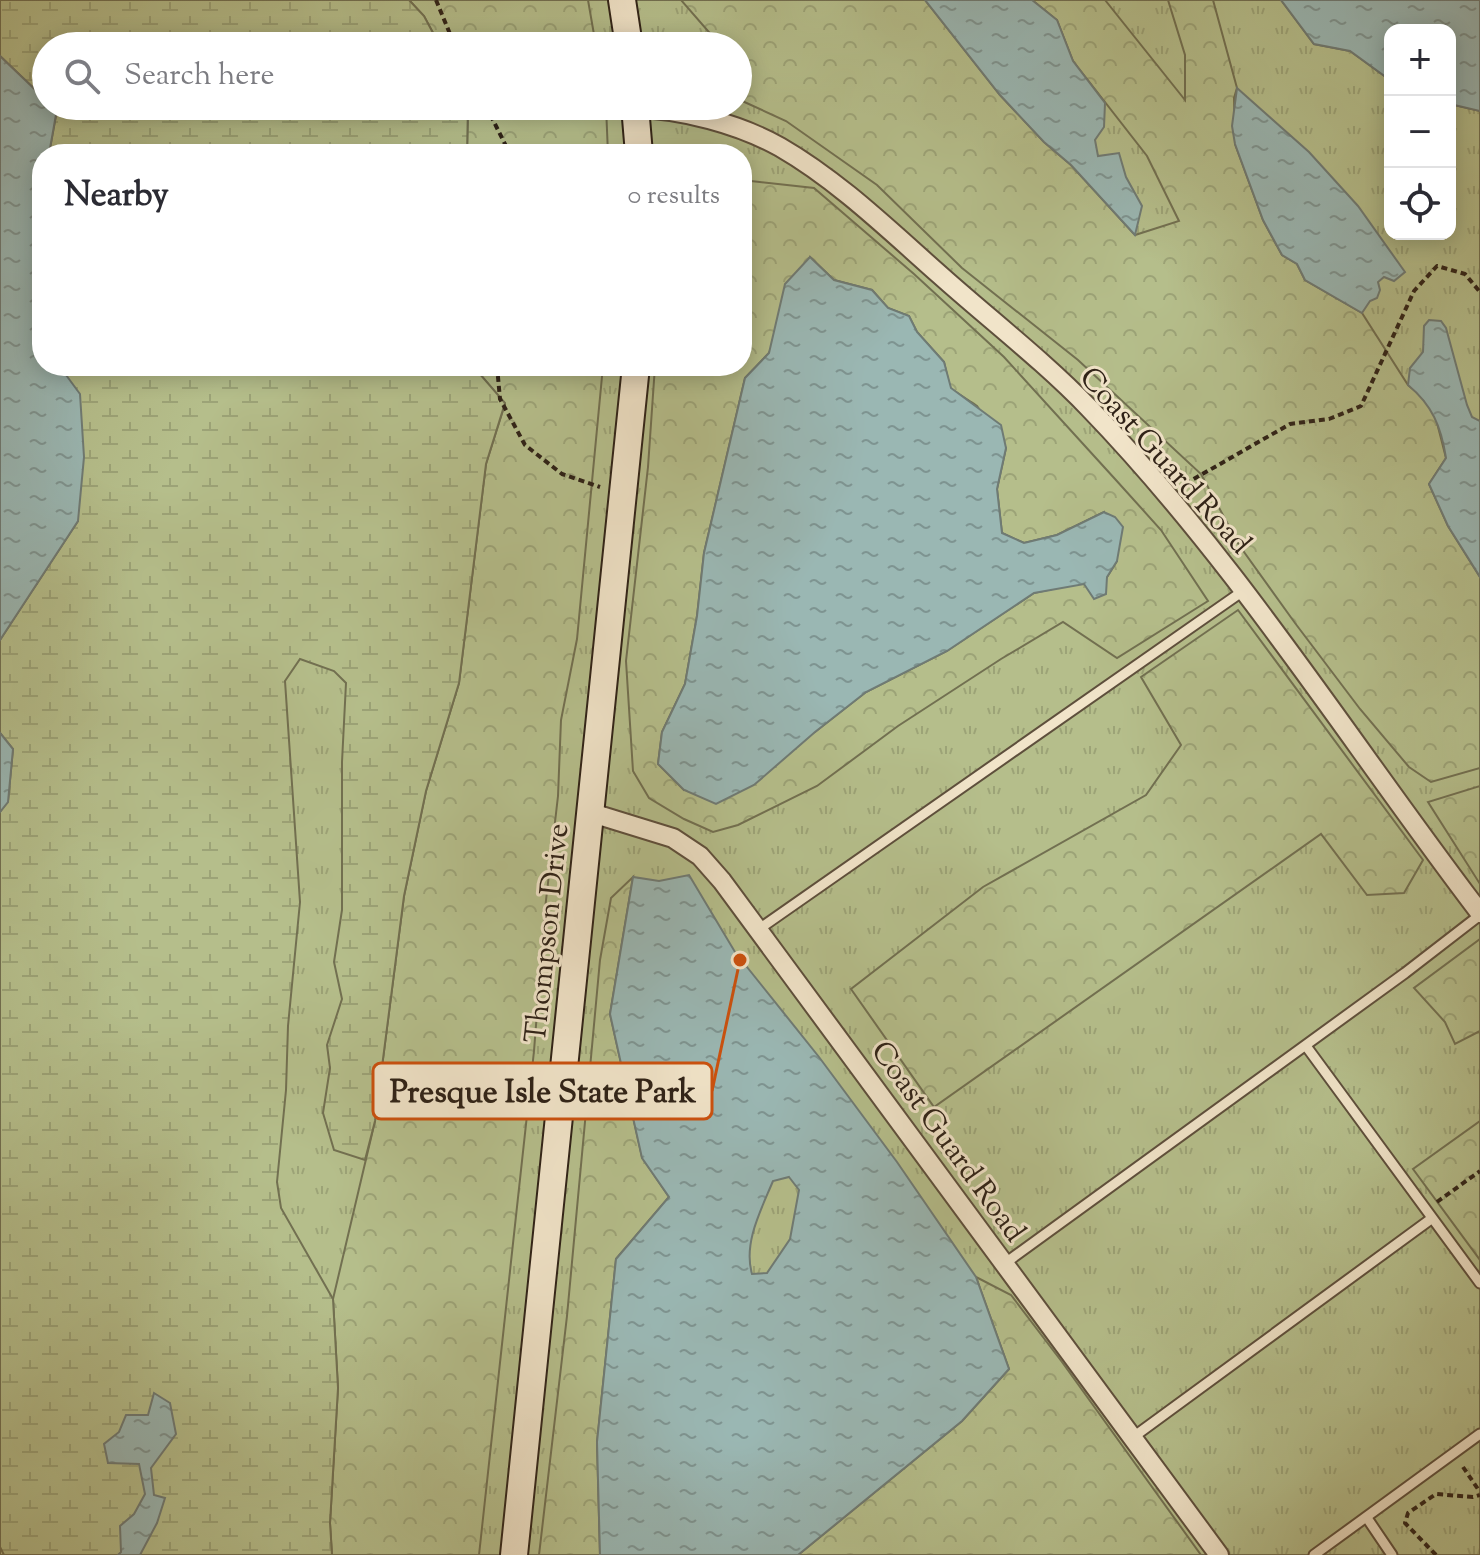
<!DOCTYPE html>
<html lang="en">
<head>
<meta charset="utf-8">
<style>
  :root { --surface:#fff; --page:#f2f2f3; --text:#2b2b33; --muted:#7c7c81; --line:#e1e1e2 }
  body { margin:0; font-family:"Sorts Mill Goudy",serif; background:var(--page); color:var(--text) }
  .controls { position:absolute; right:24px; top:24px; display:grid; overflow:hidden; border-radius:16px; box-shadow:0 4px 20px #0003 }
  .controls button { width:72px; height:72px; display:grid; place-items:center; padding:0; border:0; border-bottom:2px solid var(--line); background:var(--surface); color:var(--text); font:40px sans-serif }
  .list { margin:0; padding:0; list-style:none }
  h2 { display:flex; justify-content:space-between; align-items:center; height:104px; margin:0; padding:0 32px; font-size:34px }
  h2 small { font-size:26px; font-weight:400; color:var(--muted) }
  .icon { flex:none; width:44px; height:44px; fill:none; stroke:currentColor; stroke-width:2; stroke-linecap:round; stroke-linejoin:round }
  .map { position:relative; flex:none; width:1480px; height:1555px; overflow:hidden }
  .search { position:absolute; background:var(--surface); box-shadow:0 4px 20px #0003; left:32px; top:32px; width:720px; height:88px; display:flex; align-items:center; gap:20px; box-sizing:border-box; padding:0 28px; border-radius:44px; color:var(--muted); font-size:30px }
  .panel { position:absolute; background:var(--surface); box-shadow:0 4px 20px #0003; left:32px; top:144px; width:720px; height:232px; border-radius:32px }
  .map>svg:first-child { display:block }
  .grass { fill:url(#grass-tufts); stroke:#727051; stroke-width:2; fill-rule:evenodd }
  .forest { fill:url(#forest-crowns); stroke:#727051; stroke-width:2; fill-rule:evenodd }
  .wetland { fill:url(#wetland-marsh); stroke:#727051; stroke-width:2 }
  .water { fill:url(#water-ripples); stroke:#6f7b75; stroke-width:2; fill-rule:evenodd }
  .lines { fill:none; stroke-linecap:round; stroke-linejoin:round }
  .lane-casing { stroke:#5e4f3c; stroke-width:13 }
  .street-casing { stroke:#5e4f3c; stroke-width:22 }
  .secondary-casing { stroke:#2f2217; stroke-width:30 }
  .path { stroke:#2f2217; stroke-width:4; stroke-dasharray:6 4; stroke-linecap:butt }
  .lane { stroke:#f1e4c9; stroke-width:9 }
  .street { stroke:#f1e4c9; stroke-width:18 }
  .secondary { stroke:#f1e4c9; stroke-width:26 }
  .labels { text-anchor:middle; stroke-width:6; stroke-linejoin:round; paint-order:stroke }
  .street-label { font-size:30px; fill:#2f2217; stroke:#f1e4c9 }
  .leader { fill:none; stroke:#cc510e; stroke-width:3 }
  .callout-dot { fill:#cc510e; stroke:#f1e4c9; stroke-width:3 }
  .callout { fill:#f1e4c9; stroke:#cc510e; stroke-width:3 }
  .callout-label { font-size:32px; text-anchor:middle; font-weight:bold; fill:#2f2217 }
</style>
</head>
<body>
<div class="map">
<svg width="1480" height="1555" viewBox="0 0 1480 1555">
  <defs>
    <pattern id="grass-tufts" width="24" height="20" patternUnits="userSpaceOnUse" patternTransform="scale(2)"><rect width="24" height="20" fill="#b5be8b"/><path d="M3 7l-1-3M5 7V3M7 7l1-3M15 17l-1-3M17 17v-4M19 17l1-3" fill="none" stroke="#9ca377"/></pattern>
    <pattern id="forest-crowns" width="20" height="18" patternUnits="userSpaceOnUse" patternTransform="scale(2)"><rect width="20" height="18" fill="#b5be8b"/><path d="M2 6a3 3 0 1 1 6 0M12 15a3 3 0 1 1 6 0" fill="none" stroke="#9ca377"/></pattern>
    <pattern id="wetland-marsh" width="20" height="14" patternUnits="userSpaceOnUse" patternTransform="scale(2)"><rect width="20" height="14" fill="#b5be8b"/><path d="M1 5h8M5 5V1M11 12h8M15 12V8" fill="none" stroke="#9ca377"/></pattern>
    <pattern id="water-ripples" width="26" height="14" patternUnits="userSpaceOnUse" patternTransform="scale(2)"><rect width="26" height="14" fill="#9ab7b3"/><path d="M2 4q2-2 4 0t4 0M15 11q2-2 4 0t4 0" fill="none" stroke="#7e9491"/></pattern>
  </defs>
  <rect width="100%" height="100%" fill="#ead5ac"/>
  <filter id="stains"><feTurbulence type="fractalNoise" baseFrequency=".0025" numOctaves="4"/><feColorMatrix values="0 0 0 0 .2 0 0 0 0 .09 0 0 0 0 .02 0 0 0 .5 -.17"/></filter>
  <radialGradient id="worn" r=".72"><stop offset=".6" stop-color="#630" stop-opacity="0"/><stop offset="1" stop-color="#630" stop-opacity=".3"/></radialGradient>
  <path class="grass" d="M0,0h1281l33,44 36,7 40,29v154h60v-130l30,7v1444h-1480zM46,46h692v60h-692zM42,154h700v212h-700z"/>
  <g class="forest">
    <path d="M409,0h179l8,46h-156l-16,-30z"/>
    <path d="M681,0h244l75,95 44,47 27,23 64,70 44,-14 -32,-65 -74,-95 -16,-41 -25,-20h73l80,100v-45l-17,-55h45l24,88 -3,10 1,46 28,76 19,35 15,9 8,16 57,33 46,72 17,14 10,16 11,43 -17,26 19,42 32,51v191l-49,14 -22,-15 -49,-58 -65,-86 -56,-78 -38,-71 -123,-114 -116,-92 -85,-83 -91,-64 -46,-21 -2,-54h-17z"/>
    <path d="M468,106h138l2,48h-141z"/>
    <path d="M742,180l72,8 100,86 90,83 111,122 46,51 47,71 -91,57 -54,-36 -62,37 -103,67 -81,60 -79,39 -25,7 -29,-13 -35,-21 -16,-27 -7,-110 22,-194 7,-101h87zM810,257l24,23 38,10 16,18 21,8 8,16 27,30 6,26 27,18 29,42 -9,41 5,44 22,10 33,-8 47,-23 13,49 -10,16 -73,16 -87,58 -81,41 -51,40 -131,58 -26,-26 4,-32 23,-48 12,-68 7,-63 41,-175 24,-25z"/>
    <path d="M473,366h130l-26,273 -16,81 -3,76 -13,113 -11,142 -55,504h-147l-2,-32 8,-135 -5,-89 42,-178 29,-225 22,-105 33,-108 27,-219 19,-60z"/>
    <path d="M1238,610l185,250 -19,33 -37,2 -46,-61 -387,273 -83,-118 132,-102 163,-92 35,-50 -40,-68z"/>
    <path d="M1480,786v98l-52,-82z"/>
    <path d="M633,877l-23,137 32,143 27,40 -53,62 -19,183 3,113h-61l28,-239 33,-356 11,-62z"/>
    <path d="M1480,939v92l-25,13 -10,-22 -31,-34z"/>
    <path d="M1480,1121v139l-67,-91z"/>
    <path d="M976,1277l35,18 51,67 139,193h-403l164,-134 47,-52z"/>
  </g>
  <g class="wetland">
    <path d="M0,0h409l15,16 16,30h-394v54l-46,-44z"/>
    <path d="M53,106h415l-1,48h-418l8,-44z"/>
    <path d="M50,366h423l32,37 -19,61 -27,219 -33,108 -22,105 -29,225 -10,39 -31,-10 -11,-37 7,-45 -3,-23 15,-46 -8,-37 8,-52v-148l4,-79 -12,-12 -34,-12 -15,22 15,221 -12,124 -2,64 -9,92 4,26 52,91 5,89 -8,135 2,32h-328l-4,-8v-735l8,-11 5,-52 -13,-16v-93l78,-119 -12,-146z"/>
  </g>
  <g class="water">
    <path d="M925,0h107l25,20 16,41 32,42 -1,24 -9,13 3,16 21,-3 7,24 16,29 -7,29 -64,-70 -27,-23 -44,-47z"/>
    <path d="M1281,0h199v111l-30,-7v-74h-60v50l-40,-29 -36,-7z"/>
    <path d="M0,56l46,44v6h7l4,3 -8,45h-7l-1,206 1,6h8l16,9 14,19 4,63 -6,64 -78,119z"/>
    <path d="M1237,88l72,64 49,54 47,66 -11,9 -10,-4 -6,5 2,8 -3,8 -7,3 -8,12 -57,-33 -8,-16 -15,-9 -19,-35 -28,-76 -3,-18z"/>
    <path d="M810,257l24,23 38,10 16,18 21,8 8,16 27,30 7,26 50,37 5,23 -9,41 5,44 22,10 33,-8 47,-23 11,5 8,10 -6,34 -10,16 -1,17 -12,5 -10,-15 -50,9 -87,58 -81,41 -51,40 -61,53 -38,19 -32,-14 -26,-26 4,-32 23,-48 12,-68 7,-63 41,-175 24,-25 16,-69z"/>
    <path d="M1429,320l12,1 5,7 21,77 5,12 8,4v156l-32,-51 -19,-42 17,-26c-5,-32 -14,-53 -38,-73l2,-17 13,-16 1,-26z"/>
    <path d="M0,733l13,16 -5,53 -8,10z"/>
    <path d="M689,875l46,77 84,105 78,105 79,115 33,92 -47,52 -164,134h-198l-3,-113 19,-183 53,-62 -27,-39 -32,-144 23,-137 26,4zM789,1177l10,13 -9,49 -23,34 -15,1c-9,-31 9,-64 21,-93z"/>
    <path d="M154,1393l16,10 6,31 -25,34 3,27 11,3 -8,25 -17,32h-22l3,-3 -1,-26 14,-12 11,-20 -6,-30 -31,-1 -4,-19 15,-12 7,-17h22z"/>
  </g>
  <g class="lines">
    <defs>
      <g id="lane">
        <path d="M759,929l484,-338"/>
        <path d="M1306,1046l174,237"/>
        <path d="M1004,1264l401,-291 75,-58"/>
        <path d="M1132,1438l299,-219"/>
        <path d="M1367,1518l25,37"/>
        <path d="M1314,1555l166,-121"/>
      </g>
      <g id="street">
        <path d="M635,108c47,1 104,16 145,39 59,34 110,84 160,128 48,43 105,87 149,133 148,153 262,336 391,505"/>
        <path d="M592,813l81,25 27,18 22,25 497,674"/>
      </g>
      <g id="secondary">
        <path d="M622,0l7,46"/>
        <path d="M635,106l4,48"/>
        <path d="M514,1555l122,-1189"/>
      </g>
    </defs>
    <use href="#lane" class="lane-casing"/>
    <use href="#street" class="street-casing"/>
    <use href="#secondary" class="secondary-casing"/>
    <g class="path">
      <path d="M436,0l19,46"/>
      <path d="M486,106l24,48"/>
      <path d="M497,366l3,33 25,46 37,29 38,13"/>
      <path d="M1185,484l105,-60 39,-5 32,-13 53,-115 23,-25 28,8 15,18"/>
      <path d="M1437,1202l43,-31"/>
      <path d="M1463,1467l17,25"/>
      <path d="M1436,1555l-31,-32 3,-10 28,-19 37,3 7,-2"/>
    </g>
    <use href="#lane" class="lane"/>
    <use href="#street" class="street"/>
    <use href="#secondary" class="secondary"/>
  </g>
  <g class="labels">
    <g class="street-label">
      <text transform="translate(1166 460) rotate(48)" y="10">Coast Guard Road</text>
      <text transform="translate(546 933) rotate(-84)" y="10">Thompson Drive</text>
      <text transform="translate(949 1141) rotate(54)" y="10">Coast Guard Road</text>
    </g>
  </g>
  <path class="leader" d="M740 960L712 1091"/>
  <circle class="callout-dot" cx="740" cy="960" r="8"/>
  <rect class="callout" x="373" y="1063" width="339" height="56" rx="8"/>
  <g class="callout-label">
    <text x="543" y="1102">Presque Isle State Park</text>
  </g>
  <rect width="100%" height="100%" filter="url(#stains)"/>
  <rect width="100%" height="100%" fill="url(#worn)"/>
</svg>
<div class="controls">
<button>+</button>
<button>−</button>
<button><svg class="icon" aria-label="locate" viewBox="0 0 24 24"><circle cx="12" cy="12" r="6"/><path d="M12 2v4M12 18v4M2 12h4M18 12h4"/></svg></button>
</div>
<div class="search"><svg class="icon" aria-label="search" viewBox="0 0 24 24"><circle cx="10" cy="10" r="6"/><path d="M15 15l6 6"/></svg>Search here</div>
<section class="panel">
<h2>Nearby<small>0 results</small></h2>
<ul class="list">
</ul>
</section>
</div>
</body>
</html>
